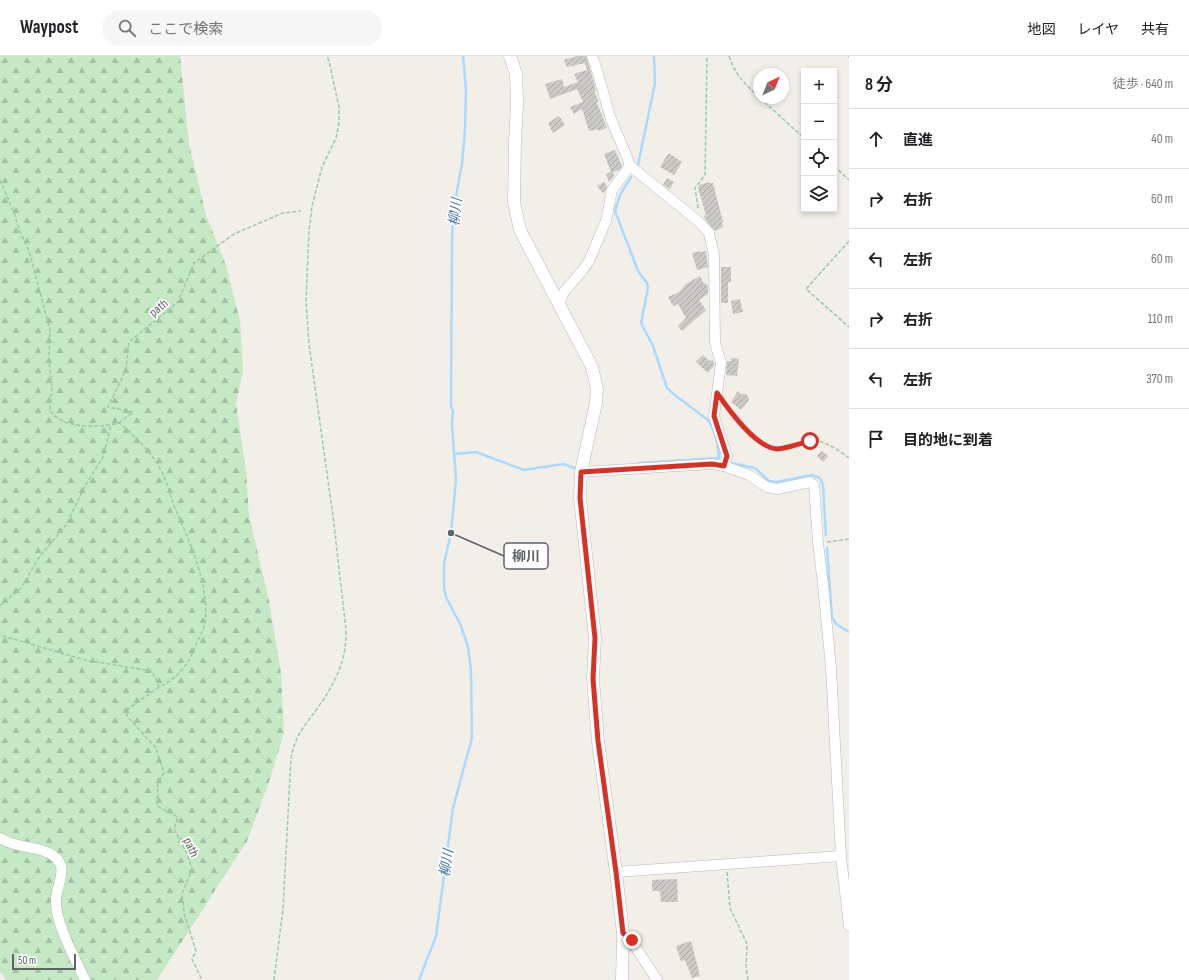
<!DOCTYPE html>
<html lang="ja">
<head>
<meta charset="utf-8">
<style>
  :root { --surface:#fff; --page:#f6f6f6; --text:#202124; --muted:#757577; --line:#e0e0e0 }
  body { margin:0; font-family:"Sofia Sans Condensed","Noto Sans JP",sans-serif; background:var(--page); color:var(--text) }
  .controls { position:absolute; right:12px; top:12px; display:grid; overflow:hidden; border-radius:0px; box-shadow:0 2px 6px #0003 }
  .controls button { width:36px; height:36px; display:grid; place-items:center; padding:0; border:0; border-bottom:1px solid var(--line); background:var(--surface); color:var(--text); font:20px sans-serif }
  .compass { position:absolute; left:753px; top:12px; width:36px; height:36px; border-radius:50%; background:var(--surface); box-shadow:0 2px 6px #0003; rotate:43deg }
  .scale { position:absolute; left:12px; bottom:10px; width:64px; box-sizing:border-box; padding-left:4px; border:2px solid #5f6368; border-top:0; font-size:11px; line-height:14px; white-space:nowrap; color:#5f6368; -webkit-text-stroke:3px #fff; paint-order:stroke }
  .stop { position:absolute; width:12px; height:12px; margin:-9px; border:3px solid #d93025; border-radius:50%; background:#fff }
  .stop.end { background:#d93025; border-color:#fff; box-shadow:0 1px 4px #0008 }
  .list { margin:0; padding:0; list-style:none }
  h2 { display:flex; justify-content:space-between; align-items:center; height:52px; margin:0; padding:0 16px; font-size:17px }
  h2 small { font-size:13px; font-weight:400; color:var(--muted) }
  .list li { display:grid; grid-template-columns:26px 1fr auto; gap:12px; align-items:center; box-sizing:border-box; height:60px; padding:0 16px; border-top:1px solid var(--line) }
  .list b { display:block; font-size:15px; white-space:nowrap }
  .list em { font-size:13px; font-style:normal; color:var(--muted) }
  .icon { flex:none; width:22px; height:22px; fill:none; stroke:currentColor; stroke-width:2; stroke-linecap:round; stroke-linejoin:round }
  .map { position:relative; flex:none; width:849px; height:924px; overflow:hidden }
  header { display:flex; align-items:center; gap:24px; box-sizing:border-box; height:56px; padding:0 20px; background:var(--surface); border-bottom:1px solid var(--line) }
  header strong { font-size:19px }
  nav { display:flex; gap:22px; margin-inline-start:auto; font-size:14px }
  .search { width:280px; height:36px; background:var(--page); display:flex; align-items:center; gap:10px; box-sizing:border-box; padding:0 14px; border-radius:22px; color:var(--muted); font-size:15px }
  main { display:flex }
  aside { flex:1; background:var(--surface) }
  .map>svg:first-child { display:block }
  .forest { fill:url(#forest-firs) }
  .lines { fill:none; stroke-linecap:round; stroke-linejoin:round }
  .stream { stroke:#aadaff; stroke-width:2.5 }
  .building { fill:url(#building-hatch) }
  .minor-casing { stroke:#b5b8bc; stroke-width:11 }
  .tertiary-casing { stroke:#b5b8bc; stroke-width:13 }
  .path { stroke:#9cc7a9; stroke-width:1.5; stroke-dasharray:4 2; stroke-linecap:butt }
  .minor { stroke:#fff; stroke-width:10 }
  .tertiary { stroke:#fff; stroke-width:12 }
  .route { stroke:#d93025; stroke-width:5 }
  .labels { text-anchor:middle; stroke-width:3.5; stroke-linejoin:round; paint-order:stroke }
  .street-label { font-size:13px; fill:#5f6368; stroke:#fff }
  .water-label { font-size:14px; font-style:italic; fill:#4174aa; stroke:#fff }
  .leader { fill:none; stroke:#5f6368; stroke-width:1.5 }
  .callout-dot { fill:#5f6368; stroke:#fff; stroke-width:1.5 }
  .callout { fill:#fff; stroke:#5f6368; stroke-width:1.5 }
  .callout-label { font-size:14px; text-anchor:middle; font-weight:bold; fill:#5f6368 }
</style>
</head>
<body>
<header>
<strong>Waypost</strong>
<div class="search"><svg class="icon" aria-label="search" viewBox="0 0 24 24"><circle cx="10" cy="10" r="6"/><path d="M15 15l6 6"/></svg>ここで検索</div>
<nav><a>地図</a><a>レイヤ</a><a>共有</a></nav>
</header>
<main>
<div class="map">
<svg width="849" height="924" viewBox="0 0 849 924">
  <defs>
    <pattern id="forest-firs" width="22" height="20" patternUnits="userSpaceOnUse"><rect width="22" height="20" fill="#c5e8c5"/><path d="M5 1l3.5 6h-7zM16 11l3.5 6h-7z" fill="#a3c0a4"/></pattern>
    <pattern id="building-hatch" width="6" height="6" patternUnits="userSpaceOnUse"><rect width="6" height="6" fill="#cccac5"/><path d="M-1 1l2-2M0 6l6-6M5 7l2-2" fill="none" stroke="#a9a8a4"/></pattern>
  </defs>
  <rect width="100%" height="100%" fill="#f1efe8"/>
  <path class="forest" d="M0,0h180l9,88 17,71 20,50 14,56 3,50 -7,33 10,67 3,44 20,86 12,72 3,60 -16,52 -21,56 -90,139h-150l-7,-8z"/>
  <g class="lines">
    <g class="stream">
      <path d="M638,109l17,-82 -1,-27"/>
      <path d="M631,121l-11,18 -5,16 23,60 9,12 1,5 -7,35 12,23 14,42 9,8 32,24c8,11 10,25 11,38l-80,5"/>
      <path d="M454,398l22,-2 48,18 39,-6 11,4"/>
      <path d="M731,407l24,5 14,13 7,1 36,-7 8,3 3,7 3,50"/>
      <path d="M827,492l5,69 4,7 13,8"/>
      <path d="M419,924l17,-44 17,-128 19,-70 -1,-68 -3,-23 -7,-21 -15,-29 -2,-10v-24l7,-30 5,-53 -4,-55 1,-14 -2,-5 1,-164 1,-30 9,-48 3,-34 1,-41 -3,-33"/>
    </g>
  </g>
  <g class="building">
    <path d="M577,0h9l4,13h-2h2l6,21 -2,1 4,9v3h-1l10,25 -9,3v-2l-9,2 -7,-22 -8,5 -4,-7 13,-5 -6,-13 -27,10 -5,-15 17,-5 2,8 14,-5 -4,-8 13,-4 -2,-7 -18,4 -3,-7z"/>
    <path d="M559,60l6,9 -12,8 -5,-10z"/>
    <path d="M615,94l7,16 -3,4 -6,2 1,4 -5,6 -3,-8 5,-2 -7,-18z"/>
    <path d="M668,98h2l12,8 -8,13 -14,-8z"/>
    <path d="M667,122l7,4 -4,7 -7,-4z"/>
    <path d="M604,126l3,4 -2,6 -2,1 -6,-7z"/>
    <path d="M709,126l1,1h3l10,39h-1l1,5 -8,4 -10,-12 -1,-3 2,-1 -8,-27 1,-3z"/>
    <path d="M700,195v1l6,-1 2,16 -11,3 -5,-17z"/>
    <path d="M721,211h10v15h-3v21h-7z"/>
    <path d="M700,220l4,8 1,-1 3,4v7l-9,6 7,10 -24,21 -4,-5 8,-8 -8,-14 -5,2 -5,-9 11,-5 7,-8z"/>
    <path d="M740,243l3,13 -10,2 -2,-13z"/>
    <path d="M703,299l7,6 3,-1 1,4v2l-6,7 -12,-11z"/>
    <path d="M731,302l8,1 -2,17 -11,-1 1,-14h4z"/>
    <path d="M738,335l4,4 2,-2 4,3 1,4 -8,10 -10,-8z"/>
    <path d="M822,395l6,5 -5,6 -6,-6z"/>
    <path d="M677,823l1,23h-17l-1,-11h-8v-11z"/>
    <path d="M691,885l9,35 -8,2 -7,-18 -4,1 -5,-15z"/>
  </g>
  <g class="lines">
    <defs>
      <g id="minor">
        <path d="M592,0c8,20 12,42 19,63 6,16 14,31 19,47l68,55 11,12 5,22 1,88 6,20 -7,53 13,40 -3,10"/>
        <path d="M559,248l5,-12 18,-21 7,-10 17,-40 6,-31 18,-24"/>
        <path d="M581,416l131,-8 12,2 25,9 18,12 10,2 33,-7 4,3 4,58 5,41 8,84 10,188 8,70"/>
        <path d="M0,782c4,2 7,4 11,5 14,5 32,4 44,14 14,11 1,29 1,43 -1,23 19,58 29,80"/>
        <path d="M616,816l225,-16"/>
        <path d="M623,877l8,7 26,40"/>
      </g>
      <path id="tertiary" d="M510,0l6,18 1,29 -2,39 -1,60 6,28 72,137 5,22 -1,14 -15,69 -1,26 15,140 -2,41 5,62 18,131 7,61 -1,47"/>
    </defs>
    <use href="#minor" class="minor-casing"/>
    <use href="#tertiary" class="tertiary-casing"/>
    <g class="path">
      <path d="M729,0c7,20 15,27 30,41"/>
      <path d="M848,0l1,1"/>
      <path d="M760,42l44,40"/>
      <path d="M834,110l15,14"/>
      <path d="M0,124l14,33 6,19 9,19 21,79 -1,30 3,27 -2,24c13,18 49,17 69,12 12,9 29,27 38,40 9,15 12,29 18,45 14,32 35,79 30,114 -1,8 -7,18 -10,25 -6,17 -19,33 -36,40l-7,-16 -67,-11 -85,-25"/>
      <path d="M698,152l-3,-20 10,-13 2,-119"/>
      <path d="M849,185l-43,48 43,38"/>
      <path d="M725,348c10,14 35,45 53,45 5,0 12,-3 18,-4 6,-2 14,-5 21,-4 10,1 24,11 32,17"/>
      <path d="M119,367l14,-11 -25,-5 18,-37 3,-28 49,-40 16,-39 40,-29 49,-21 18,-2"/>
      <path d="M827,486l22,-3"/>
      <path d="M0,550l21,-18 19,-32 26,-31 19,-39 18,-29 8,-32"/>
      <path d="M159,631l-31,22 -1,7 29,32 8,25 -6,10 -1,23 21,11 -4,12 14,27 4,13 -10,25 2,19 12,38 -4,8 10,21"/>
      <path d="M727,816l3,36 17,36 -1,23 2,13"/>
      <path d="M274,924l9,-71 8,-151c5,-24 12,-30 26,-49 17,-24 30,-48 29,-79l-12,-106 -25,-180 -3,-43 3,-69 3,-26 10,-39 14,-29 3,-15v-16l-10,-46 -2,-5"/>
    </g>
    <use href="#minor" class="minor"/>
    <use href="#tertiary" class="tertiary"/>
  </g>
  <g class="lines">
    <path class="route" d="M632,884l-9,-7 -7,-61 -18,-131 -5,-62 2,-41 -15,-140 1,-26 131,-8 12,2 3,-10 -13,-40 3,-23c12,17 38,54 60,56 7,0 26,-6 33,-8"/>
  </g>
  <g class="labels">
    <g class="street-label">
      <text transform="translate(158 251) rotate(-39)" y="5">path</text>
      <text transform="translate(192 791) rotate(65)" y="5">path</text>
    </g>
    <g class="water-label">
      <text transform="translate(455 156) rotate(-84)" y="5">柳川</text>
      <text transform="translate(446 807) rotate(-82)" y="5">柳川</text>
    </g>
  </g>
  <path class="leader" d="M451 477L504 500"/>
  <circle class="callout-dot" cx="451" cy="477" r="4"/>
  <rect class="callout" x="504" y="487" width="44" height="26" rx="4"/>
  <g class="callout-label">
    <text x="526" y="505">柳川</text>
  </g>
</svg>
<div class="controls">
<button>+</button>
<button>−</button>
<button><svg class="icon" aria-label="locate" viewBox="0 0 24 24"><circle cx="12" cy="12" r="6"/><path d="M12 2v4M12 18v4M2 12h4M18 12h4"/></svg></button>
<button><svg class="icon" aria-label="layers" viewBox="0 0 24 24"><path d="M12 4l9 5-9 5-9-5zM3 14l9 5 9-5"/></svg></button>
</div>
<svg class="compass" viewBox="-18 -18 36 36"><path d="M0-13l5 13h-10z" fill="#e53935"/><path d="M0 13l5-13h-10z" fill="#757577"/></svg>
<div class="scale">50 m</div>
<div class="stop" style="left:810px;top:385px"></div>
<div class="stop end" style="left:632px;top:884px"></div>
</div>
<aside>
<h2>8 分<small>徒歩 · 640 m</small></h2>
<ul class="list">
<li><svg class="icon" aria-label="ahead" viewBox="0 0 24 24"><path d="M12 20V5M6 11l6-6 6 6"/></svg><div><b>直進</b></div><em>40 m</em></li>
<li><svg class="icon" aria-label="right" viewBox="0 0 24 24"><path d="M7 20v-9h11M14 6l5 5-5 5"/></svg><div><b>右折</b></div><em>60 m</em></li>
<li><svg class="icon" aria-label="left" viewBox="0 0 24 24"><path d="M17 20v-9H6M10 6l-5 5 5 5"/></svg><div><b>左折</b></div><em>60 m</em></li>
<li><svg class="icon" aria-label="right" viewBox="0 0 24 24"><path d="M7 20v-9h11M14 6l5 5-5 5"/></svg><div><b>右折</b></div><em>110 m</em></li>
<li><svg class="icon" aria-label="left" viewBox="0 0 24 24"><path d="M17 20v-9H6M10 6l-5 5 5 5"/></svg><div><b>左折</b></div><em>370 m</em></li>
<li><svg class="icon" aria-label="arrive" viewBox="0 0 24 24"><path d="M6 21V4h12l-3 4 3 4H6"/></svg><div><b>目的地に到着</b></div></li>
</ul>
</aside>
</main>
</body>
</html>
